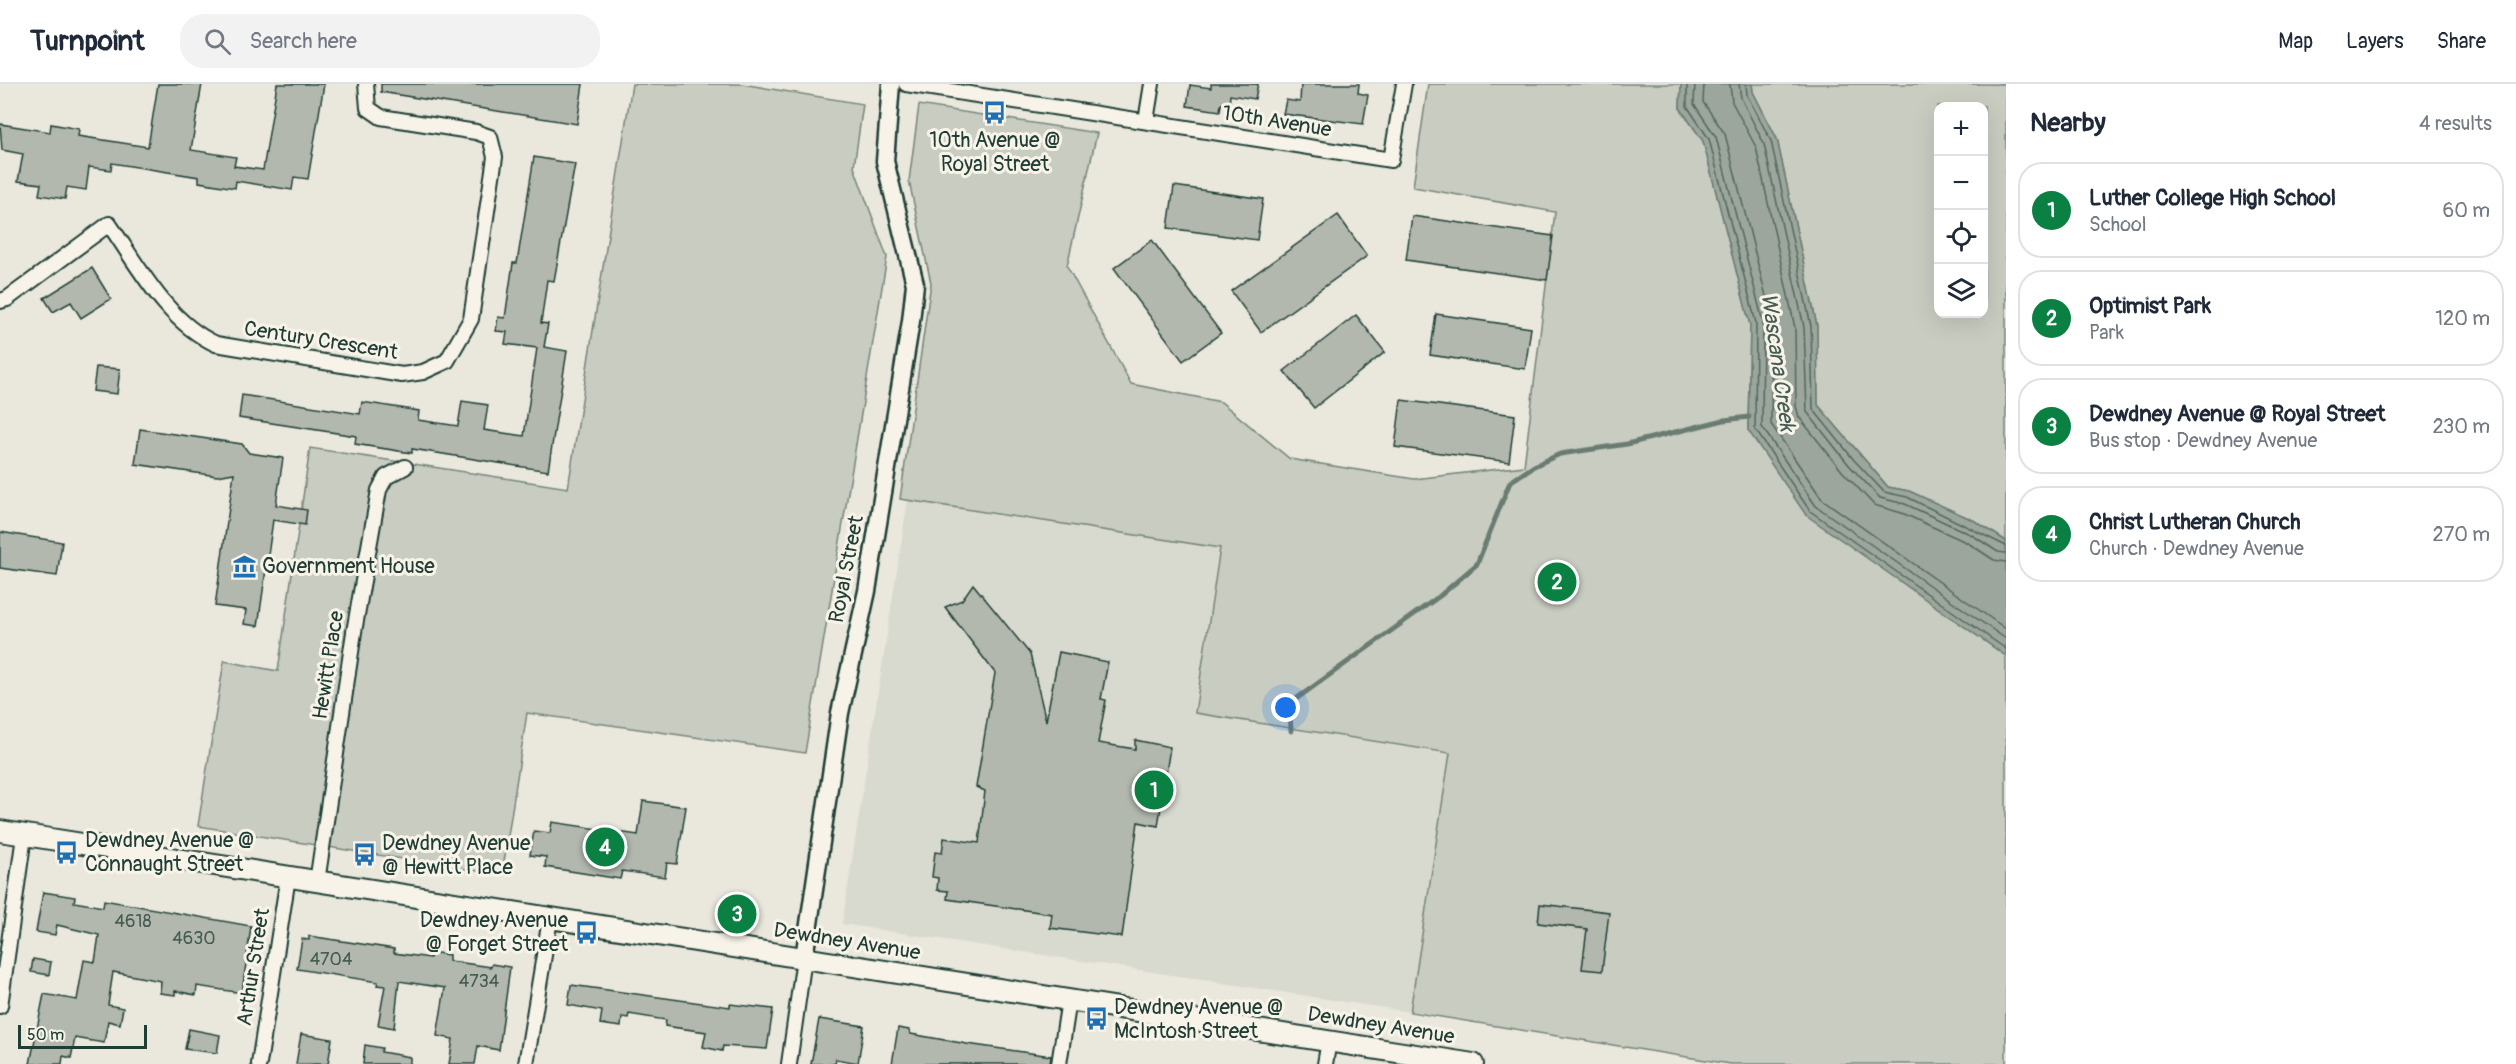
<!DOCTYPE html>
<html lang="en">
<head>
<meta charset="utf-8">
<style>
  :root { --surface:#fff; --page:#f2f2f3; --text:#1f2937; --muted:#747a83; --line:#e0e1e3; --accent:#0b8043 }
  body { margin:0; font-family:Pangolin,sans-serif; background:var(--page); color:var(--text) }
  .controls { position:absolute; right:18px; top:18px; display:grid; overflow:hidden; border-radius:12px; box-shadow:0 6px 24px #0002 }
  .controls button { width:54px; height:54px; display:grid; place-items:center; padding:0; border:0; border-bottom:2px solid var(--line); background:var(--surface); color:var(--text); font:30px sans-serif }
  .scale { position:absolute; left:18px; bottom:15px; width:129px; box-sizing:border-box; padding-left:6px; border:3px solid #1f3d34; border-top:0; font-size:16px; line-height:21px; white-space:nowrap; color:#1f3d34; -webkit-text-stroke:4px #f7f3e8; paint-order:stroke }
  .you { position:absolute; left:1286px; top:624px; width:21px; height:21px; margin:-15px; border:4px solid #fff; border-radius:50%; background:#1a73e8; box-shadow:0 0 0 9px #1a73e833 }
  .badge { display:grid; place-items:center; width:39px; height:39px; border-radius:50%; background:var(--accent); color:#fff; font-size:20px; font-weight:700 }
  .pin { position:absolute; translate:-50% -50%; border:3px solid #fff; box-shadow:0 2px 6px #0006 }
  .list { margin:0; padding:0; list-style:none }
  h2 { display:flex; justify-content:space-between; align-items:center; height:78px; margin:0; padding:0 24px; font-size:26px }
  h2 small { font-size:20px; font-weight:400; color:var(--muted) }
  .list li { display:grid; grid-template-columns:39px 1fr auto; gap:18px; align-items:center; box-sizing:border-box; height:96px; margin:0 12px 12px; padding:0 12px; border:2px solid var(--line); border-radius:24px }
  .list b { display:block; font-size:22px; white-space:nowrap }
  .list p { margin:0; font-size:20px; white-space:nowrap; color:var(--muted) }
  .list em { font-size:20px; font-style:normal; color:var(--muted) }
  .icon { flex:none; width:33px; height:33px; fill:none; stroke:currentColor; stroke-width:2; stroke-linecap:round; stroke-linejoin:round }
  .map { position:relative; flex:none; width:2006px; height:980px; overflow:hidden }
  header { display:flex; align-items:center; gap:36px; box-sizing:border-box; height:84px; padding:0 30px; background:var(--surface); border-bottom:2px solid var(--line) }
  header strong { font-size:28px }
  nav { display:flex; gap:33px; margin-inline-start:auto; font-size:21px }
  .search { width:420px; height:54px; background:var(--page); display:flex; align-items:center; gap:15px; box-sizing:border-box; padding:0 21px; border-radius:24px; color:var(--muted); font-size:22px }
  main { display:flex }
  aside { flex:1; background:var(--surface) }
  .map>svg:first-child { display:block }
  .built { fill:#d9dacf }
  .green { fill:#c8ccc1; stroke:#74847a; stroke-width:1.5; fill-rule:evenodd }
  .water { fill:#9ca69c; stroke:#6a7c72; stroke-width:1.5 }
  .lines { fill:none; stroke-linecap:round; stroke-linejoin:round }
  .shore { stroke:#51675e; stroke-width:1.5 }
  .stream { stroke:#6a7c72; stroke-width:5 }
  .building { fill:#b2b8ae; stroke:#1f3d34; stroke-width:1.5 }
  .minor-casing { stroke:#1f3d34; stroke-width:18 }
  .tertiary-casing { stroke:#1f3d34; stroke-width:21 }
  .secondary-casing { stroke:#1f3d34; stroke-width:24 }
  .minor { stroke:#f7f3e8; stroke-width:14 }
  .tertiary { stroke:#f7f3e8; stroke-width:16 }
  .secondary { stroke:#f7f3e8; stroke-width:20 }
  .labels { text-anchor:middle; stroke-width:6; stroke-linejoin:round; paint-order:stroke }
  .number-label { font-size:18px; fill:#445c52 }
  .street-label { font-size:21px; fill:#1f3d34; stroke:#f7f3e8 }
  .poi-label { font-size:21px; fill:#1f3d34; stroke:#f7f3e8; text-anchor:start }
  .water-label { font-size:22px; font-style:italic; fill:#445c53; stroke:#f7f3e8 }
</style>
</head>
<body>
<header>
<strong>Turnpoint</strong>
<div class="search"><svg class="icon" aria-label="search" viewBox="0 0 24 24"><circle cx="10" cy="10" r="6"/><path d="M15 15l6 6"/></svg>Search here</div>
<nav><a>Map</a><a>Layers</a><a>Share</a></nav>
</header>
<main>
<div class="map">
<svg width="2006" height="980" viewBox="0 0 2006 980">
  <rect width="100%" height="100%" fill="#eae8dd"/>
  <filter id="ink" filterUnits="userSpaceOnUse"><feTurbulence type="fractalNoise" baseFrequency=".0167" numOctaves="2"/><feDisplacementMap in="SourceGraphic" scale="12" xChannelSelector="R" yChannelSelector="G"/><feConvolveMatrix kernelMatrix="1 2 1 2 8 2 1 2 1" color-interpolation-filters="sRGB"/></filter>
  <g filter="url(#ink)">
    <path class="built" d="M908,415l312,49 -25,165 255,40 -40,259 -568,-88z"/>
    <g class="green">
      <path d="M632,0h110l121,20 -9,63 33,90 -82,496 -278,-40 -25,162 -304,-49 26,-165 54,10 32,-223 258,40z"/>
      <path d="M1428,0h253l-1,24 23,33 47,184 -2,105 200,185 58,41v408h-276l-320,-52 40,-259 -255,-40 25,-165 -320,-49 31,-216 -22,-102 10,-76 178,28 -30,133 64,118 90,18 69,57 124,20 110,-13 31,-254 -142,-25z"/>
      <path d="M1752,0h254v457l-31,-20 -66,-30 -21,-4 -70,-82 -1,-79 -40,-187 -24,-47zM1938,22h46v208h-46z"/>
    </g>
    <path class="water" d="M1681,0h71l1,8 24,47 40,187 1,79 70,82 21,4 66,30 31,20v115l-200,-141 -58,-85 2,-105 -47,-184 -23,-33z"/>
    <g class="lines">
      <g class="shore">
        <path d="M1687,0v22l22,33 47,184 -1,106 55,82 196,138"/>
        <path d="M1695,0l-1,20 22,33 47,185 -1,105 54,79 190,133"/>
        <path d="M1704,0l-1,18 22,32 47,186 -1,104 51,75 184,130"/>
        <path d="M1730,0l2,18 24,45 39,181 1,78 3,11 43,54 32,34 28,8 66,30 26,17 12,2"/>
        <path d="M1739,0l2,14 23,46 40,183 3,85 42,53 31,33 25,6 67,31 26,17 8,1"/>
        <path d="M1746,0l1,11 24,46 40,185 2,83 41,51 30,32 23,5 99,49"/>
      </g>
      <path class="stream" d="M1291,647l-1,-20 6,-12 145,-104 36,-31 33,-82 24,-16 26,-12 67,-10 97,-24 25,-3"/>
    </g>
    <g class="building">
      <path d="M158,0h44l-11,66 45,7 -2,9 29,4 14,-86h47l-16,95 -14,-2 -2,13 -56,-9 -1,7 -36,-6v-5l-87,-14 -1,7 -22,-3 -3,23 -19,-3 -2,12 -26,-4 2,-11 -23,-3 5,-27 -21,-4 -2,-26 50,8 1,-8 28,5 -1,7 70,11z"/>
      <path d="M381,0h202l-6,40 -196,-32z"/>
      <path d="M1211,0h47l-3,15 -25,-4 -1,10 -8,-1 -1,7 -33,-5 3,-21 21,3z"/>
      <path d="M1301,0h58l-1,9 10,2 -5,29 -80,-10 3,-14 14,2z"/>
      <path d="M534,73l41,7 -21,117 -7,-1 -6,43 7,1 -4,23 23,4 -19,120 -136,-22v4l-57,-9 1,-8 -117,-18 3,-23 118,19 2,-12 57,9 -1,9 40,6 4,-25 26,4 -4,25 40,6 13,-88 -32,-4 2,-12 -11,-1 2,-14 7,1 8,-55h4z"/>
      <path d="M1174,102l89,13 -6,41 -89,-12z"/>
      <path d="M1338,131l29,41 -106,76 -30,-41z"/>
      <path d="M1412,132l141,20 -6,44 -141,-20z"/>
      <path d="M1152,156l69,93 -38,28 -69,-93z"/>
      <path d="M92,184l19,31 -30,19 -10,-16 -18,10 -9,-14z"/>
      <path d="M1436,230l95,14 -6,41 -95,-14z"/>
      <path d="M1356,231l29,37 -71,56 -30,-37z"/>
      <path d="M96,283l24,2 -3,25 -24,-3z"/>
      <path d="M1401,316l114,15 -6,47 -114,-15z"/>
      <path d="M140,345l102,15 7,9 34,5 -7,47 31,5 -2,15 -32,-5 -15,106 -14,-2 2,-14 -31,-4 19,-133 -17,3 -82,-12z"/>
      <path d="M0,448l62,10 -5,34 -57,-8z"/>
      <path d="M973,500l57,70 16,67 13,-69 49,10 -7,37 5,1 -8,43 37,6v-9l35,7 -12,79 -20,-4 -16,115 -72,-9 2,-14 -105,-15 1,-8 -11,-1 1,-12 -6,-1 3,-25 7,1 2,-15 35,5 6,-52 -9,-4 19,-114 -50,-66 17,-7z"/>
      <path d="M643,717l43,6 -9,57 -10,-1 -2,14 -43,-6 -2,8 -75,-12 1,-10 -16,-2 4,-24 16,2 2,-11 86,13z"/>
      <path d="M43,808l32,5 -1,5 29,5 1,-7 147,26 -9,67 -45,-7 -1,9 -21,-4v4l-15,-2 1,-12 -48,-9 -5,33 15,3 -3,16 -12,-3 -4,22 -29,-5 -4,20 -8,-2 -1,8h-32l14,-70 33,6 7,-40 11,2 4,-27 -42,-10 -2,10 -19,-3z"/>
      <path d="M1540,820l69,8 -7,59 -20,-2 5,-40 -49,-6z"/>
      <path d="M309,852l85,13v4l36,5 1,-6 18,3v6l42,6 1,-3 18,3 -11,83 -21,-4 -3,18h-26l4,-25 -16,-3 8,-48 -46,-7 -5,47 -16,-3 7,-39 -8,-1 1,-3 -81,-13 5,-30 7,1z"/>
      <path d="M33,875l18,3 -2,13 -18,-3z"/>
      <path d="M571,901l159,22v-3l43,5 -6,40 -44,-3 -1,5 -19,-4 3,-15 -41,-6 1,-6 -37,-6 -1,4 -6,-1 -1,10 -21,-3 2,-13 -34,-6z"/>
      <path d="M819,935l45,7 -6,37 -22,-4 -1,5h-24z"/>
      <path d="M898,944l11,2 2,4 56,10 84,12 -1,8h-158z"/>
      <path d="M189,945l31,6 -3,18 -32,-4z"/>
      <path d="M301,950l31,5 -4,25h-32z"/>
      <path d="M365,961l17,3 -1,4 29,5v7h-47z"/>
    </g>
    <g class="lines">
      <defs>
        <g id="minor">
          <path d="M906,0l485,76 13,-76"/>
          <path d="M1146,37l6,-37"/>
          <path d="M0,217l7,-2 102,-75c30,43 58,98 107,120l186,31 21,-3 24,-11 24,-42 24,-162 -5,-20 -14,-5 -95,-15 -13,-9 -2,-24"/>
          <path d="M317,798l37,-250 25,-142 7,-13 19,-10"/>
          <path d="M0,922l24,-170"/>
          <path d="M259,980l29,-187"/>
          <path d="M526,980l24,-145"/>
          <path d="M789,980l15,-106"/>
          <path d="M1059,980l10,-64"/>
          <path d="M1325,980l4,-23"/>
        </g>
        <path id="tertiary" d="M804,874l36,-245 27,-122 44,-270 4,-37 -30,-123 6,-77"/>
        <path id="secondary" d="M0,747l1473,233"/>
      </defs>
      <use href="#minor" class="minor-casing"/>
      <use href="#tertiary" class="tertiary-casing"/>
      <use href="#secondary" class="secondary-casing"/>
      <use href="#minor" class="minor"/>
      <use href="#tertiary" class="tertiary"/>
      <use href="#secondary" class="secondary"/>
    </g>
  </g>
  <defs>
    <symbol id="bus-bare" viewBox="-9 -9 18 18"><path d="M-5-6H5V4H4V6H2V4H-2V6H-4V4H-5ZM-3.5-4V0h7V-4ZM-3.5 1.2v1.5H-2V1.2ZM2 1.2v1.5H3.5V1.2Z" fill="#1f6fb2" stroke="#f7f3e8" stroke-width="2.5" paint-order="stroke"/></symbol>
    <symbol id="museum-bare" viewBox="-9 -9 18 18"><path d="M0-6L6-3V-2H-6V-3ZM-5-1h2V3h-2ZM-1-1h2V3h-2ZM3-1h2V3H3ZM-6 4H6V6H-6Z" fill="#1f6fb2" stroke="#f7f3e8" stroke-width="2.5" paint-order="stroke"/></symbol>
  </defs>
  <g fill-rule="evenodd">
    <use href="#bus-bare" x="978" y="12" width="33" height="33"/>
    <use href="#museum-bare" x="228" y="466" width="33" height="33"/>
    <use href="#bus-bare" x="50" y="752" width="33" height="33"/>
    <use href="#bus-bare" x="348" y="754" width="33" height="33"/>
    <use href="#bus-bare" x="570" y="832" width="33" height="33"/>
    <use href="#bus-bare" x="1080" y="918" width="33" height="33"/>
  </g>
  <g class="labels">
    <g class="number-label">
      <text x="133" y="843">4618</text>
      <text x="194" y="860">4630</text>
      <text x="331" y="881">4704</text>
      <text x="479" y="903">4734</text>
    </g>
    <g class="street-label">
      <text transform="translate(1277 37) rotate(9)" y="7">10th Avenue</text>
      <text transform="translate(321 256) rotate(9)" y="7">Century Crescent</text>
      <text transform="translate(846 485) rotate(-79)" y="7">Royal Street</text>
      <text transform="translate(328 581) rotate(-81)" y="7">Hewitt Place</text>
      <text transform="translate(847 857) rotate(9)" y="7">Dewdney Avenue</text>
      <text transform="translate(253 883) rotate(-81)" y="7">Arthur Street</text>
      <text transform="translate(1381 941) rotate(9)" y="7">Dewdney Avenue</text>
    </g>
    <g class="poi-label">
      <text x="995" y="63" text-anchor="middle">10th Avenue @<tspan x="995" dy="24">Royal Street</tspan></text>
      <text x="262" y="489">Government House</text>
      <text x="85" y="763">Dewdney Avenue @<tspan x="85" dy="24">Connaught Street</tspan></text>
      <text x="382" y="766">Dewdney Avenue<tspan x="382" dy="24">@ Hewitt Place</tspan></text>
      <text x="568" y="843" text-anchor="end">Dewdney Avenue<tspan x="568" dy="24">@ Forget Street</tspan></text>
      <text x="1114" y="930">Dewdney Avenue @<tspan x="1114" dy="24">McIntosh Street</tspan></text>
    </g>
    <g class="water-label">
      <text transform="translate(1779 278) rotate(82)" y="8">Wascana Creek</text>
    </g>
  </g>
</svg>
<div class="controls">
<button>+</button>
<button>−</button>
<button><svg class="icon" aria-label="locate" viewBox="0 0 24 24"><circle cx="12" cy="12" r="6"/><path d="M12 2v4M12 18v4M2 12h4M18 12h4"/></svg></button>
<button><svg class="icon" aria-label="layers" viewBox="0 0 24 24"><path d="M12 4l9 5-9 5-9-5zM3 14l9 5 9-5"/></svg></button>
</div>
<div class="scale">50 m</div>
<div class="you"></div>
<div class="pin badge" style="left:1154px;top:706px">1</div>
<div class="pin badge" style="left:1557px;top:498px">2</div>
<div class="pin badge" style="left:737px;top:830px">3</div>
<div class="pin badge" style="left:605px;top:763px">4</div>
</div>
<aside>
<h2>Nearby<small>4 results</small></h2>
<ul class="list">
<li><span class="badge">1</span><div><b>Luther College High School</b><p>School</p></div><em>60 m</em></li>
<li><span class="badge">2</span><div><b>Optimist Park</b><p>Park</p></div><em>120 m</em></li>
<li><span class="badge">3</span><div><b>Dewdney Avenue @ Royal Street</b><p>Bus stop · Dewdney Avenue</p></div><em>230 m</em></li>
<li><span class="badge">4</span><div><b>Christ Lutheran Church</b><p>Church · Dewdney Avenue</p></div><em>270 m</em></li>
</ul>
</aside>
</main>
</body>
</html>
